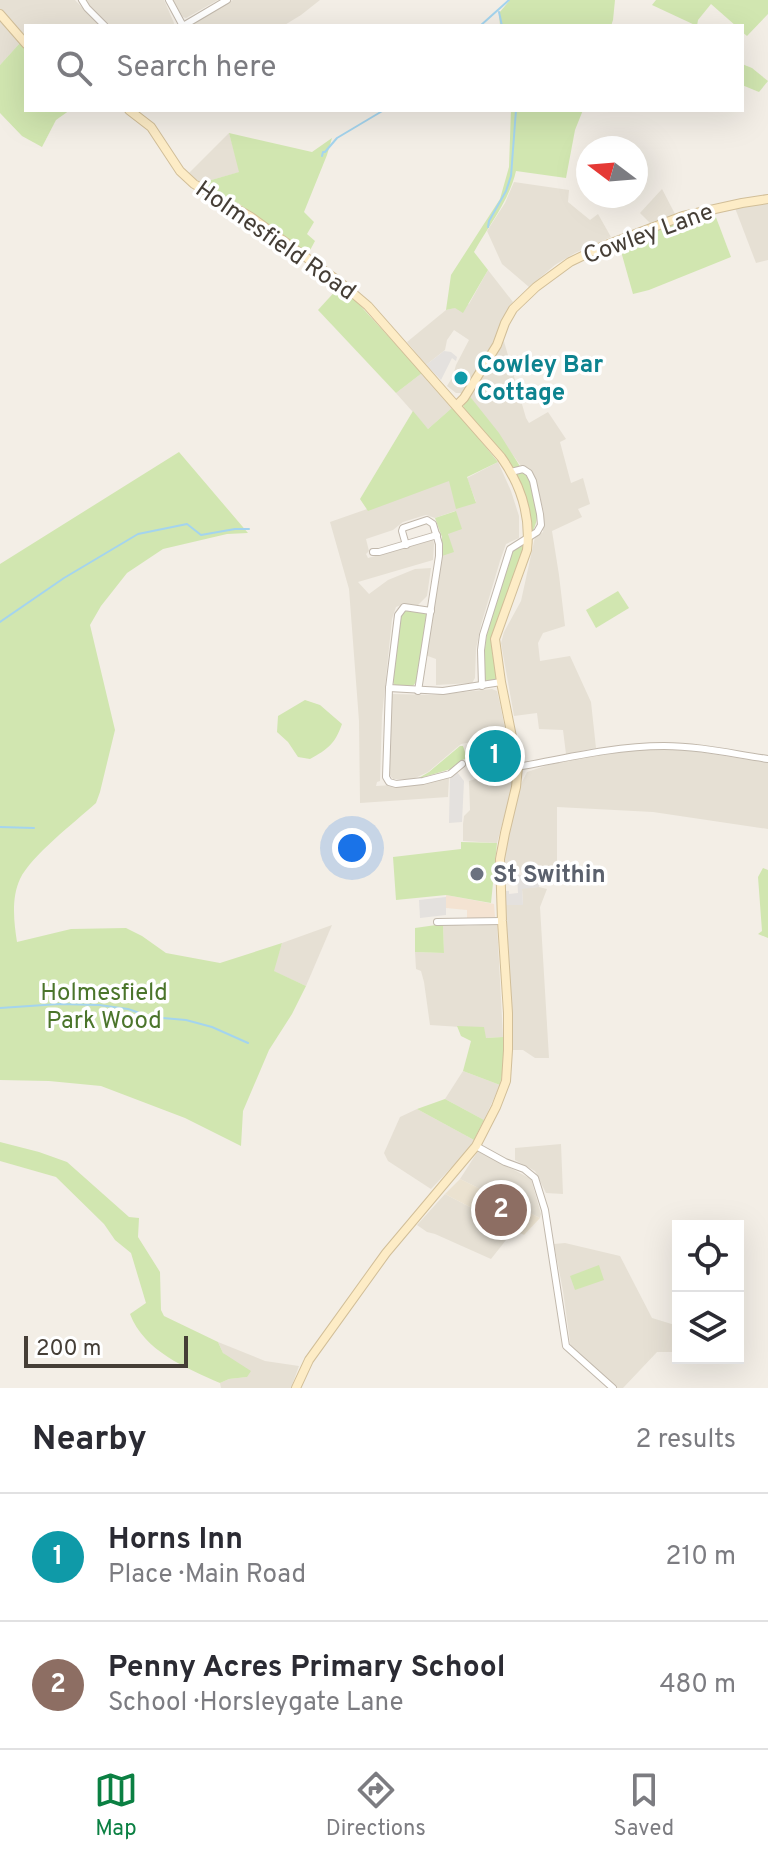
<!DOCTYPE html>
<html lang="en">
<head>
<meta charset="utf-8">
<style>
  :root { --surface:#fff; --page:#f2f2f3; --text:#2b2b33; --muted:#7c7c81; --line:#e1e1e2; --accent:#0b8043 }
  body { margin:0; font-family:Overpass,sans-serif; background:var(--page); color:var(--text) }
  .controls { position:absolute; right:24px; bottom:24px; display:grid; overflow:hidden; border-radius:0px; box-shadow:0 8px 32px #0002 }
  .controls button { width:72px; height:72px; display:grid; place-items:center; padding:0; border:0; border-bottom:2px solid var(--line); background:var(--surface); color:var(--text); font:40px sans-serif }
  .compass { position:absolute; left:576px; top:136px; width:72px; height:72px; border-radius:50%; background:var(--surface); box-shadow:0 8px 32px #0002; rotate:286deg }
  .scale { position:absolute; left:24px; bottom:20px; width:164px; box-sizing:border-box; padding-left:8px; border:4px solid #453e36; border-top:0; font-size:22px; line-height:28px; white-space:nowrap; color:#453e36; -webkit-text-stroke:6px #fff; paint-order:stroke }
  .you { position:absolute; left:352px; top:848px; width:28px; height:28px; margin:-20px; border:6px solid #fff; border-radius:50%; background:#1a73e8; box-shadow:0 0 0 12px #1a73e833 }
  .badge { display:grid; place-items:center; width:52px; height:52px; border-radius:50%; background:var(--accent); color:#fff; font-size:26px; font-weight:700 }
  .pin { position:absolute; translate:-50% -50%; border:4px solid #fff; box-shadow:0 2px 8px #0006 }
  .list { margin:0; padding:0; list-style:none }
  h2 { display:flex; justify-content:space-between; align-items:center; height:104px; margin:0; padding:0 32px; font-size:34px }
  h2 small { font-size:26px; font-weight:400; color:var(--muted) }
  .list li { display:grid; grid-template-columns:52px 1fr auto; gap:24px; align-items:center; box-sizing:border-box; height:128px; padding:0 32px; border-top:2px solid var(--line) }
  .list b { display:block; font-size:30px; white-space:nowrap }
  .list p { margin:0; font-size:26px; white-space:nowrap; color:var(--muted) }
  .list em { font-size:26px; font-style:normal; color:var(--muted) }
  .icon { flex:none; width:44px; height:44px; fill:none; stroke:currentColor; stroke-width:2; stroke-linecap:round; stroke-linejoin:round }
  .map { position:relative; flex:none; width:768px; height:1388px; overflow:hidden }
  .search { position:absolute; background:var(--surface); box-shadow:0 8px 32px #0002; left:24px; right:24px; top:24px; height:88px; display:flex; align-items:center; gap:20px; box-sizing:border-box; padding:0 28px; border-radius:0px; color:var(--muted); font-size:30px }
  .sheet { height:360px; background:var(--surface) }
  nav { display:flex; justify-content:space-around; align-items:center; box-sizing:border-box; height:112px; border-top:2px solid var(--line); background:var(--surface); font-size:22px; color:var(--muted) }
  nav a { display:grid; justify-items:center; gap:4px }
  nav .on { color:var(--accent) }
  .map>svg:first-child { display:block }
  .residential { fill:#e6e0d4 }
  .commercial { fill:#f4e3d2 }
  .education { fill:#ebe2d0 }
  .green { fill:#d1e6b0 }
  .parking { fill:#e4e1de }
  .lines { fill:none; stroke-linecap:round; stroke-linejoin:round }
  .stream { stroke:#a4d4ee; stroke-width:2 }
  .street-casing { stroke:#c1b8ac; stroke-width:8 }
  .secondary-casing { stroke:#d1be98; stroke-width:10 }
  .street { stroke:#fff; stroke-width:6 }
  .secondary { stroke:#fdecc6; stroke-width:8 }
  .culture-dot { fill:#0f9aa8; stroke:#fff; stroke-width:3 }
  .worship-dot { fill:#6b7280; stroke:#fff; stroke-width:3 }
  .labels { text-anchor:middle; stroke-width:7; stroke-linejoin:round; paint-order:stroke }
  .street-label { font-size:24px; fill:#453e36; stroke:#fff }
  .culture-label { font-size:24px; font-weight:bold; fill:#0d838f; stroke:#fff; text-anchor:start }
  .worship-label { font-size:24px; font-weight:bold; fill:#5b616d; stroke:#fff; text-anchor:start }
  .park-label { font-size:24px; fill:#4b752b; stroke:#fff }
</style>
</head>
<body>
<div class="map">
<svg width="768" height="1388" viewBox="0 0 768 1388">
  <rect width="100%" height="100%" fill="#f3eee6"/>
  <g class="residential">
    <path d="M0,0h75l25,26h-74v15l-26,-32z"/>
    <path d="M87,0h77l10,23 -1,3h-62l-22,-19z"/>
    <path d="M172,0h46l-32,18 -3,-1z"/>
    <path d="M233,0h87l-19,15 -18,11h-94z"/>
    <path d="M0,19l20,24 -20,22z"/>
    <path d="M229,133l11,39 -39,11 -13,-9z"/>
    <path d="M514,182l55,8 -1,12 22,18 8,-6 13,23 -36,16 -20,12 -26,22 -27,-23 -15,-33 18,-28z"/>
    <path d="M662,189l13,25 -23,11 -12,-12z"/>
    <path d="M768,202v58l-12,3 -21,-55z"/>
    <path d="M488,270l25,32 -10,16 -12,30 -29,45h-6l-9,-7 8,-13 -1,-1 2,-7 13,-25 -15,-10 -7,10 -2,10 -19,15 -19,-23 39,-32 23,-6z"/>
    <path d="M503,338l23,80 3,5 19,-11 18,27 -6,3 11,41 12,-5 7,26 -12,5 4,8 -30,14 7,44 6,51 -22,7 -5,10 2,18 30,-5 21,46 5,46 -30,6 -3,-24 -24,-1 -2,-16 -23,3 -13,-73 3,-11 17,-31 14,-64 8,-5 1,-19 -7,-28 -8,-17 -8,-2 -53,-72 28,-40z"/>
    <path d="M422,373l31,34 -25,22 -32,-36z"/>
    <path d="M498,462l13,29 8,25v22l-13,6 -6,17 -19,64 -5,24 -1,29 -3,5 -36,2v-26l-11,-4 17,-99 13,-45 -20,7 -9,-3 -7,2 -16,5 -10,8 -27,9 3,12 -3,3 2,4 65,-18 1,4 -1,16 -75,22 11,12 19,-14 27,-11 16,-1 -4,28 -9,9 -14,-1 -8,3 -4,12 -10,97 -2,65 -3,1 -1,4 33,-2 39,-8 1,2 -1,19 -88,6 -1,-82 -10,-132 -19,-67 120,-42 26,22 -9,-24z"/>
    <path d="M492,689l5,2 3,13 12,61v23l-15,55 -34,-2v-17l1,-8 6,-6 -1,-29 13,-4 1,2 2,-1v4l13,-3 -4,-10 -3,1 -8,-30 -22,4 -33,28 -15,7h-20l-4,-5v-15l3,-65 43,1z"/>
    <path d="M658,748l28,2 82,13v66l-115,-17 -96,-5v76l-40,-14 -12,-2 -1,-15 16,-66 7,-14 21,-7 51,-11z"/>
    <path d="M539,887l8,2 -7,18 9,151h-14l-12,-8h-11l-6,-145 17,-1 -1,-16z"/>
    <path d="M443,924l25,2 29,-2 6,113 -17,1 -10,-10 -46,-3 -6,-43 -3,-11 -5,-2 -1,-17 29,1z"/>
    <path d="M332,925l-26,61 -33,-15 9,-28z"/>
    <path d="M463,1071l37,14 -16,35 -39,-21z"/>
    <path d="M417,1109l57,31 -8,12 -35,37 -43,-28 -4,-8 16,-36z"/>
    <path d="M561,1144l2,50 -17,-1 -11,-22 -20,-11v-12z"/>
    <path d="M478,1151l53,28 10,35 -1,4 -80,-39z"/>
    <path d="M445,1194l69,36 -23,29 -56,-25 -8,-2 -10,-7z"/>
    <path d="M565,1243l55,13 32,62 26,8v26h-21l-34,36h-5l-47,-39 -8,-58 -9,-47z"/>
    <path d="M218,1342l47,19 34,5 -8,22h-70l-1,-5 9,-4 18,-2 -24,-24z"/>
  </g>
  <path class="commercial" d="M446,895l48,9 1,13 -28,3v-10l-21,-2z"/>
  <path class="education" d="M460,1179l39,19 41,20 -16,17 -79,-41z"/>
  <g class="green">
    <path d="M510,0h105l-2,20 -2,6h-111l-1,-13z"/>
    <path d="M656,0h112v14l-21,22 -5,-4v-6h-6l-25,-22 -13,16 -1,6 -45,-21z"/>
    <path d="M20,43l6,6v61h44l-14,10 -14,27 -20,-11 -22,-23v-48z"/>
    <path d="M742,64l10,4 16,13 -9,11 -17,-7z"/>
    <path d="M511,110h72l-8,20 -9,48 -50,-7c-7,30 -27,54 -42,81l14,18 -25,43 -8,-5 -9,2 5,-35 49,-76 9,-32z"/>
    <path d="M229,133l83,19 20,-14 -5,17 -23,57 10,10 -7,12 8,7 -7,13 -70,-51 -18,-7 -19,-13 38,-11z"/>
    <path d="M714,212l17,45 -82,33 -16,4 -11,-39 -2,-11 80,-29z"/>
    <path d="M339,287l17,14 66,72 -26,20 -78,-83z"/>
    <path d="M468,394l31,39 24,38c12,13 20,45 9,61l-2,-14 -27,-63 -40,-48z"/>
    <path d="M453,407l45,55 -31,15 9,26 -20,6 -7,-28 -81,30 -8,-12 53,-88 15,18z"/>
    <path d="M179,452l69,81 -21,1 -64,15 -36,24 -26,33 -11,19 25,105 -15,62 -4,11c-21,19 -65,53 -76,76 -9,19 -6,44 -3,63l54,-13 55,-1 16,8 24,17 54,10 62,-20 -8,28 32,15 -14,28 -23,36 -26,61 -2,35 -56,-28 -84,-32 -52,-5 -49,-1v-516z"/>
    <path d="M456,511l6,18 -14,5 6,18 -12,4v-19l-7,-19z"/>
    <path d="M520,545l4,2 -11,37 -20,48 -1,19 5,28 -10,2 -3,-2c-3,-45 15,-87 27,-129z"/>
    <path d="M618,591l11,17 -33,20 -10,-18z"/>
    <path d="M411,610l11,1 4,2 1,4 -10,64 -5,6 -17,-1 -3,-6 8,-63 4,-6z"/>
    <path d="M305,700l15,5 22,19c-7,20 -14,25 -32,35l-12,-2 -10,-15 -11,-10 1,-16z"/>
    <path d="M460,746h3l4,12 -7,3 -6,7 -37,11 12,-7z"/>
    <path d="M461,842l36,1 -6,60 -45,-8 -50,5 -3,-43 68,-8z"/>
    <path d="M763,868l5,2v68l-10,-4 4,-3 -4,-54z"/>
    <path d="M443,924l1,29 -29,-1v-24z"/>
    <path d="M457,1026l27,1 2,11 17,-1 2,22 -5,26 -37,-14 8,-30 -10,-5z"/>
    <path d="M445,1099l39,21 -10,20 -57,-31z"/>
    <path d="M0,1142l39,10 28,10 62,55 10,1 -1,19 22,35 1,38 3,6 54,26 5,11 28,18 -4,6 -18,2 -9,4c-34,-15 -76,-32 -90,-69l16,-11 -15,-50 -16,-13 -11,-16 -48,-47 -56,-16z"/>
    <path d="M599,1265l5,15 -29,10 -5,-14z"/>
  </g>
  <g class="parking">
    <path d="M444,351l7,1 6,5 -1,4 -4,-3 -11,22 -15,-15z"/>
    <path d="M457,772l7,9 -2,41 -13,1 1,-47z"/>
    <path d="M517,874l22,7v6l-17,2 1,16h-17v-14h3v3l9,-1z"/>
    <path d="M446,897v18l-26,3 -1,-18z"/>
  </g>
  <g class="lines">
    <g class="stream">
      <path d="M499,12l3,14"/>
      <path d="M480,26l29,-26"/>
      <path d="M322,156l1,-4h2l12,-14 47,-28"/>
      <path d="M488,227l1,-6 17,-30 5,-15 5,-66"/>
      <path d="M0,622l64,-44 74,-44 49,-10 14,11 34,-6h14"/>
      <path d="M0,827l34,1"/>
      <path d="M0,1008l59,-4 40,1 29,4 23,8 35,3 26,7 36,16"/>
    </g>
    <defs>
      <g id="street">
        <path d="M82,0l5,8 18,18"/>
        <path d="M169,0l14,26 44,-26"/>
        <path d="M406,545l-4,-14 1,-3 24,-8 6,4 6,20v12l-21,135"/>
        <path d="M373,552h6l58,-17"/>
        <path d="M431,611l-27,-4 -6,8 -9,73 -3,89 3,5 7,2 27,-3 27,-7 12,-10"/>
        <path d="M482,686l-1,-36 2,-15 27,-86 27,-17 4,-7 -1,-11 -7,-33 -4,-8 -6,-4 -12,3"/>
        <path d="M389,688l54,3 58,-9"/>
        <path d="M518,767c48,-9 97,-21 146,-21 35,0 69,8 104,13"/>
        <path d="M437,922l65,-1"/>
        <path d="M476,1146l29,16 19,7 11,9 10,32 21,136 47,42"/>
      </g>
      <g id="secondary">
        <path d="M0,14l26,30"/>
        <path d="M129,110l22,17 29,44 14,13 57,33 90,66 27,23 133,151c20,28 30,58 26,93l-32,89 6,43 17,85 -2,20 -11,46 -5,26 2,62 6,92v37l-2,31 -10,26 -20,39 -90,107 -77,107 -13,28"/>
        <path d="M457,405l7,-7 33,-53 8,-22 8,-14 23,-22 34,-25 31,-15 82,-31 59,-13 26,-4"/>
      </g>
    </defs>
    <use href="#street" class="street-casing"/>
    <use href="#secondary" class="secondary-casing"/>
    <use href="#street" class="street"/>
    <use href="#secondary" class="secondary"/>
  </g>
  <circle class="culture-dot" cx="461" cy="378" r="8"/>
  <circle class="worship-dot" cx="477" cy="874" r="8"/>
  <g class="labels">
    <g class="street-label">
      <text transform="translate(648 233) rotate(-20)" y="8">Cowley Lane</text>
      <text transform="translate(276 240) rotate(35)" y="8">Holmesfield Road</text>
    </g>
    <g class="culture-label">
      <text x="477" y="372">Cowley Bar<tspan x="477" dy="28">Cottage</tspan></text>
    </g>
    <g class="worship-label">
      <text x="493" y="882">St Swithin</text>
    </g>
    <g class="park-label">
      <text x="104" y="1000">Holmesfield<tspan x="104" dy="28">Park Wood</tspan></text>
    </g>
  </g>
</svg>
<div class="controls">
<button><svg class="icon" aria-label="locate" viewBox="0 0 24 24"><circle cx="12" cy="12" r="6"/><path d="M12 2v4M12 18v4M2 12h4M18 12h4"/></svg></button>
<button><svg class="icon" aria-label="layers" viewBox="0 0 24 24"><path d="M12 4l9 5-9 5-9-5zM3 14l9 5 9-5"/></svg></button>
</div>
<svg class="compass" viewBox="-18 -18 36 36"><path d="M0-13l5 13h-10z" fill="#e53935"/><path d="M0 13l5-13h-10z" fill="#7c7c81"/></svg>
<div class="scale">200 m</div>
<div class="you"></div>
<div class="pin badge" style="left:495px;top:756px;background:#0f9aa8">1</div>
<div class="pin badge" style="left:501px;top:1210px;background:#8d6e63">2</div>
<div class="search"><svg class="icon" aria-label="search" viewBox="0 0 24 24"><circle cx="10" cy="10" r="6"/><path d="M15 15l6 6"/></svg>Search here</div>
</div>
<section class="sheet">
<h2>Nearby<small>2 results</small></h2>
<ul class="list">
<li><span class="badge" style="background:#0f9aa8">1</span><div><b>Horns Inn</b><p>Place · Main Road</p></div><em>210 m</em></li>
<li><span class="badge" style="background:#8d6e63">2</span><div><b>Penny Acres Primary School</b><p>School · Horsleygate Lane</p></div><em>480 m</em></li>
</ul>
</section>
<nav>
<a class="on"><svg class="icon" aria-label="map" viewBox="0 0 24 24"><path d="M3 6l6-2 6 2 6-2v14l-6 2-6-2-6 2zM9 4v14M15 6v14"/></svg>Map</a>
<a><svg class="icon" aria-label="directions" viewBox="0 0 24 24"><path d="M12 3l9 9-9 9-9-9zM9 14v-3h6M13 9l2 2-2 2"/></svg>Directions</a>
<a><svg class="icon" aria-label="saved" viewBox="0 0 24 24"><path d="M7 4h10v16l-5-4-5 4z"/></svg>Saved</a>
</nav>
</body>
</html>
